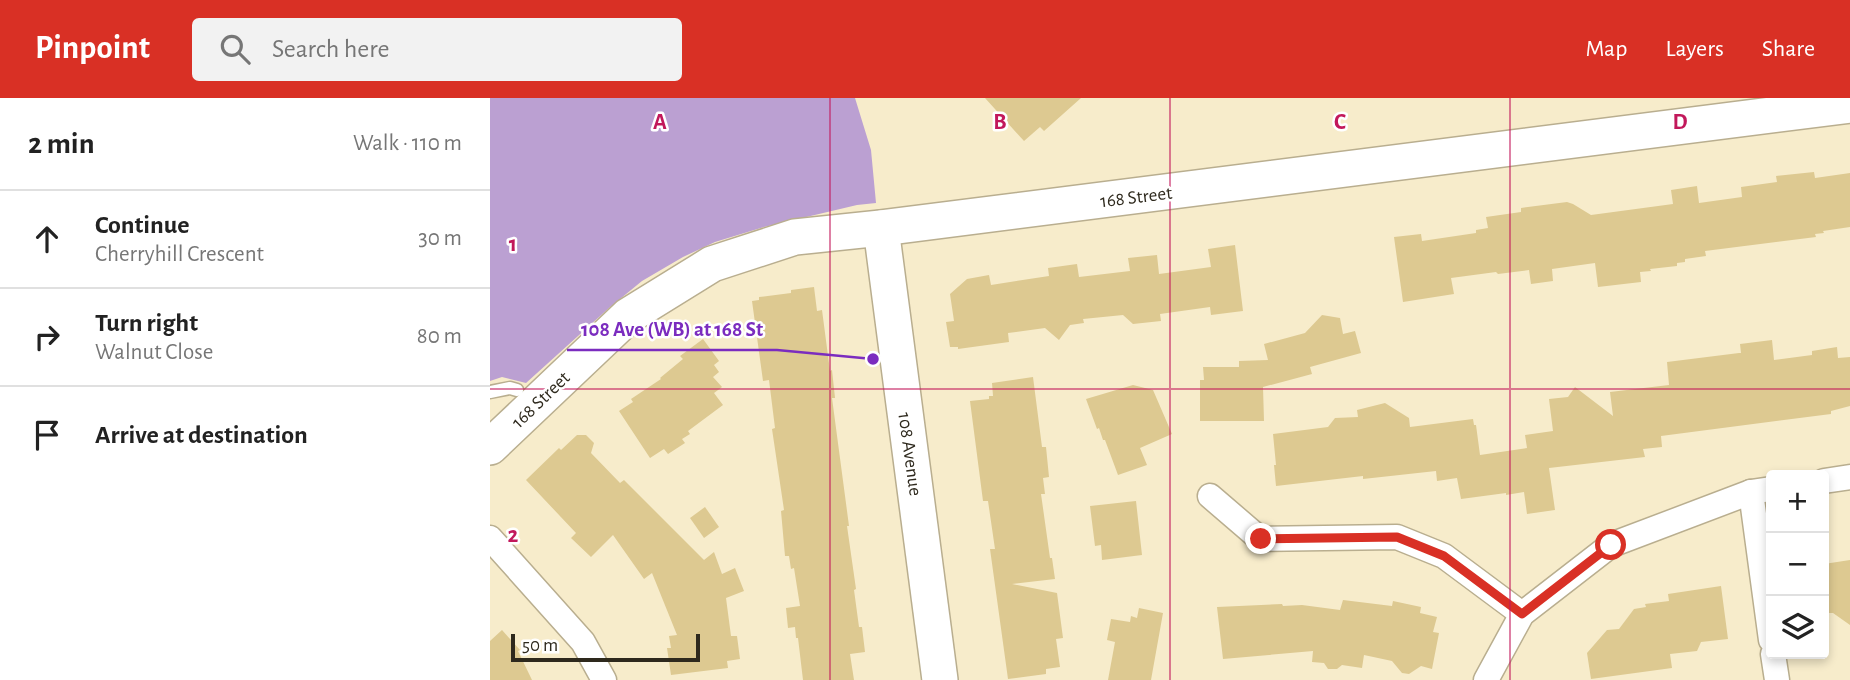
<!DOCTYPE html>
<html lang="en">
<head>
<meta charset="utf-8">
<style>
  :root { --surface:#fff; --page:#f2f2f2; --text:#222; --muted:#767676; --line:#e0e0e0; --accent:#d93025 }
  body { margin:0; font-family:"Alegreya Sans",sans-serif; background:var(--page); color:var(--text) }
  .controls { position:absolute; right:21px; bottom:21px; display:grid; overflow:hidden; border-radius:7px; box-shadow:0 4px 10px #0003 }
  .controls button { width:63px; height:63px; display:grid; place-items:center; padding:0; border:0; border-bottom:2px solid var(--line); background:var(--surface); color:var(--text); font:35px sans-serif }
  .scale { position:absolute; left:21px; bottom:18px; width:189px; box-sizing:border-box; padding-left:7px; border:4px solid #2e291d; border-top:0; font-size:19px; line-height:24px; white-space:nowrap; color:#2e291d; -webkit-text-stroke:5px #fff; paint-order:stroke }
  .stop { position:absolute; width:21px; height:21px; margin:-16px; border:5px solid #d93025; border-radius:50%; background:#fff }
  .stop.end { background:#d93025; border-color:#fff; box-shadow:0 2px 7px #0008 }
  .list { margin:0; padding:0; list-style:none }
  h2 { display:flex; justify-content:space-between; align-items:center; height:91px; margin:0; padding:0 28px; font-size:30px }
  h2 small { font-size:23px; font-weight:400; color:var(--muted) }
  .list li { display:grid; grid-template-columns:46px 1fr auto; gap:21px; align-items:center; box-sizing:border-box; height:98px; padding:0 28px; border-top:2px solid var(--line) }
  .list b { display:block; font-size:26px; white-space:nowrap }
  .list p { margin:0; font-size:23px; white-space:nowrap; color:var(--muted) }
  .list em { font-size:23px; font-style:normal; color:var(--muted) }
  .icon { flex:none; width:38px; height:38px; fill:none; stroke:currentColor; stroke-width:2; stroke-linecap:round; stroke-linejoin:round }
  .map { position:relative; flex:none; width:1360px; height:582px; overflow:hidden }
  header { display:flex; align-items:center; gap:42px; box-sizing:border-box; height:98px; padding:0 35px; background:var(--accent); color:#fff }
  header strong { font-size:33px }
  nav { display:flex; gap:38px; margin-inline-start:auto; font-size:24px }
  .search { width:490px; height:63px; background:var(--page); display:flex; align-items:center; gap:18px; box-sizing:border-box; padding:0 24px; border-radius:7px; color:var(--muted); font-size:26px }
  main { display:flex }
  aside { flex:1; background:var(--surface) }
  .map>svg:first-child { display:block }
  .forest { fill:#bba0d2 }
  .building { fill:#ddc991 }
  .lines { fill:none; stroke-linecap:round; stroke-linejoin:round }
  .lane-casing { stroke:#b9ae8f; stroke-width:15 }
  .street-casing { stroke:#b9ae8f; stroke-width:27 }
  .secondary-casing { stroke:#b9ae8f; stroke-width:38 }
  .lane { stroke:#fff; stroke-width:12 }
  .street { stroke:#fff; stroke-width:24 }
  .secondary { stroke:#fff; stroke-width:35 }
  .route { stroke:#d93025; stroke-width:9 }
  .grid { fill:none; stroke:#c2185b; stroke-width:2; stroke-opacity:0.55 }
  .labels { text-anchor:middle; stroke-width:5; stroke-linejoin:round; paint-order:stroke }
  .street-label { font-size:19px; fill:#2e291d; stroke:#fff }
  .grid-label { font-size:23px; text-anchor:middle; font-weight:bold; fill:#c2185b; stroke:#fff; stroke-width:5; stroke-linejoin:round; paint-order:stroke }
  .leader { fill:none; stroke:#7b2cbf; stroke-width:2.5 }
  .callout-dot { fill:#7b2cbf; stroke:#fff; stroke-width:2.5 }
  .callout-label { font-size:21px; text-anchor:middle; font-weight:bold; fill:#7b2cbf; stroke:#fff; stroke-width:5; stroke-linejoin:round; paint-order:stroke }
</style>
</head>
<body>
<header>
<strong>Pinpoint</strong>
<div class="search"><svg class="icon" aria-label="search" viewBox="0 0 24 24"><circle cx="10" cy="10" r="6"/><path d="M15 15l6 6"/></svg>Search here</div>
<nav><a>Map</a><a>Layers</a><a>Share</a></nav>
</header>
<main>
<aside>
<h2>2 min<small>Walk · 110 m</small></h2>
<ul class="list">
<li><svg class="icon" aria-label="ahead" viewBox="0 0 24 24"><path d="M12 20V5M6 11l6-6 6 6"/></svg><div><b>Continue</b><p>Cherryhill Crescent</p></div><em>30 m</em></li>
<li><svg class="icon" aria-label="right" viewBox="0 0 24 24"><path d="M7 20v-9h11M14 6l5 5-5 5"/></svg><div><b>Turn right</b><p>Walnut Close</p></div><em>80 m</em></li>
<li><svg class="icon" aria-label="arrive" viewBox="0 0 24 24"><path d="M6 21V4h12l-3 4 3 4H6"/></svg><div><b>Arrive at destination</b></div></li>
</ul>
</aside>
<div class="map">
<svg width="1360" height="582" viewBox="0 0 1360 582">
  <rect width="100%" height="100%" fill="#f7eccb"/>
  <path class="forest" d="M0,0h365l16,52 5,53 -19,2 -93,22 -49,15 -32,15 -41,24 -33,27 -83,75 -24,-6 -12,4z"/>
  <g class="building">
    <path d="M495,0h96l-37,33 -4,-4 -16,14z"/>
    <path d="M1324,74l1,6 35,-5v54l-27,4 1,2 -9,1 1,3 -111,14 1,5 -21,3v3l-8,1v3l-27,3 1,2 -11,1 1,10 -43,5 -3,-24 -43,6 1,12 -22,3 -2,-14 -31,4 -2,-2 -45,6 3,16 -51,8 -9,-65 27,-3 1,7 54,-8v-3l12,-2 -2,-11 35,-5v-4l46,-6 6,2 18,11 82,-11 -2,-14 26,-4 2,17 43,-6 -1,-10 36,-5 -1,-6z"/>
    <path d="M745,147l8,66 -32,4 -1,-8 -50,7 1,7 -28,3 -10,-9 -40,4 1,4 -14,2 -11,15 -14,-12 -37,5 1,9 -51,7v-2h-8l-4,-25 8,-1 -4,-27 17,-15 22,-4 2,10 58,-9 -1,-8 29,-4 2,13 51,-6 -2,-13 29,-3 2,19 52,-7 -3,-18z"/>
    <path d="M324,189l3,24 5,-1 8,61 2,-1 3,28h-3l17,128h-2l9,63 -2,1 5,37h3l3,25 -15,2 4,26h-51l-5,-42h-2l-1,-11 -7,1 -2,-20 14,-2 -6,-38 -3,1 -2,-13h-4l-4,-45 3,-1 -12,-81 3,-1 -6,-48 -6,1 -11,-80 7,-1v-3l32,-4v-3z"/>
    <path d="M832,217l18,3 3,16 12,-3 6,22 -51,14 2,7 -49,13 1,34h-64v-41h4l-1,-13h36v-6l29,-1 -4,-16 41,-11z"/>
    <path d="M213,241l16,22 -5,4 5,7 -6,5 9,10 -8,6 9,12 -35,26 2,3 -8,5 3,4 -17,11 -4,-5 -14,9 -31,-47 14,-9 -2,-3 30,-20 -1,-1 23,-19 -3,-3z"/>
    <path d="M1282,242l2,20 38,-5v-4l25,-4 1,11 12,-1v49l-19,5v3l-170,22 1,11 -19,2 2,8 -96,11 6,42 -28,4 -3,-22 -18,3v-2l-45,6 -4,-21 -20,3 -1,-10 -73,8v-3l-87,10 -2,-21h2l-3,-31 55,-7 7,-9 23,-1 -1,-7 28,-7 24,15 1,9 63,-8 1,6h2l4,30 47,-7 -2,-13 28,-4 -4,-32 19,-2 7,-10 38,29 -3,-24 59,-7 -2,-23 72,-9h2l-1,-9z"/>
    <path d="M543,279l9,70h4l3,30 -6,1 2,16h-4l9,64h2l3,21 -43,5 45,9 6,45 -7,1 4,28 -14,2v5l-38,5 -18,-130h5l-7,-48h-5l-13,-100 19,-2v-3h4l-1,-13z"/>
    <path d="M643,287l20,5 19,44 -32,14 7,17 -29,10 -13,-35h-2l-4,-12 -2,1 -11,-30z"/>
    <path d="M87,337h9l8,8 -3,10 29,30 4,-3 80,80 10,-8 8,22 13,-6 9,23 -18,7 5,38h6l3,23 -13,2 1,7 -57,7 -4,-27h4l-2,-12 8,-1 -25,-62 -8,6 -31,-44 -22,22 -20,-19 5,-5 -50,-53 33,-32 2,2z"/>
    <path d="M646,403l6,54 -40,5 -1,-15 -6,1 -5,-40z"/>
    <path d="M215,409l14,20 -15,11 -14,-20z"/>
    <path d="M1360,462v65l-17,-12h-7l-2,-9v-40z"/>
    <path d="M1231,488l7,53 -27,3 -4,9 -27,3 2,14 -81,11 -4,-26 20,-23 12,-1 15,-20 12,-2 -1,-3 24,-3 -1,-7z"/>
    <path d="M853,502l49,6 1,-5 28,6 -1,6 17,4 -4,15 6,1 -7,36 -11,-3 -12,8 -7,-1 -10,-12 -28,-6 -2,13 -20,-3 -5,4h-9l-4,-6 -12,-1 1,-11 -90,8 -6,-52 65,-3 1,2 19,-1 38,5z"/>
    <path d="M649,510l24,5 -12,67h-43l7,-38 -8,-2 4,-21 19,3 1,-6 6,2z"/>
    <path d="M12,532l18,20 -2,1 14,29h-42v-39z"/>
  </g>
  <g class="lines">
    <defs>
      <path id="lane" d="M0,294l20,-4 7,2"/>
      <g id="street">
        <path d="M1334,383l26,-4"/>
        <path d="M1261,394l20,148"/>
        <path d="M720,398l50,43 137,-2 47,19 78,58"/>
        <path d="M0,440l93,104 21,38"/>
        <path d="M1283,556l4,26"/>
        <path d="M996,582l36,-66 89,-69 140,-53 20,-3"/>
      </g>
      <g id="secondary">
        <path d="M391,130l59,452"/>
        <path d="M0,349l138,-131 84,-52 83,-27 86,-9 969,-123"/>
      </g>
    </defs>
    <use href="#lane" class="lane-casing"/>
    <use href="#street" class="street-casing"/>
    <use href="#secondary" class="secondary-casing"/>
    <use href="#lane" class="lane"/>
    <use href="#street" class="street"/>
    <use href="#secondary" class="secondary"/>
  </g>
  <g class="lines">
    <path class="route" d="M771,441l136,-2 47,19 78,58 89,-69"/>
  </g>
  <path class="grid" d="M340,0v582M680,0v582M1020,0v582M0,291h1360"/>
  <g class="labels">
    <g class="street-label">
      <text transform="translate(646 98) rotate(-7)" y="7">168 Street</text>
      <text transform="translate(50 301) rotate(-44)" y="7">168 Street</text>
      <text transform="translate(421 356) rotate(82)" y="7">108 Avenue</text>
    </g>
  </g>
  <g class="grid-label">
    <text x="170" y="31">A</text>
    <text x="510" y="31">B</text>
    <text x="850" y="31">C</text>
    <text x="1190" y="31">D</text>
    <text x="23" y="153">1</text>
    <text x="23" y="444">2</text>
  </g>
  <path class="leader" d="M383 261L287 252H77"/>
  <circle class="callout-dot" cx="383" cy="261" r="7"/>
  <g class="callout-label">
    <text x="182" y="238">108 Ave (WB) at 168 St</text>
  </g>
</svg>
<div class="controls">
<button>+</button>
<button>−</button>
<button><svg class="icon" aria-label="layers" viewBox="0 0 24 24"><path d="M12 4l9 5-9 5-9-5zM3 14l9 5 9-5"/></svg></button>
</div>
<div class="scale">50 m</div>
<div class="stop" style="left:1121px;top:447px"></div>
<div class="stop end" style="left:771px;top:441px"></div>
</div>
</main>
</body>
</html>
